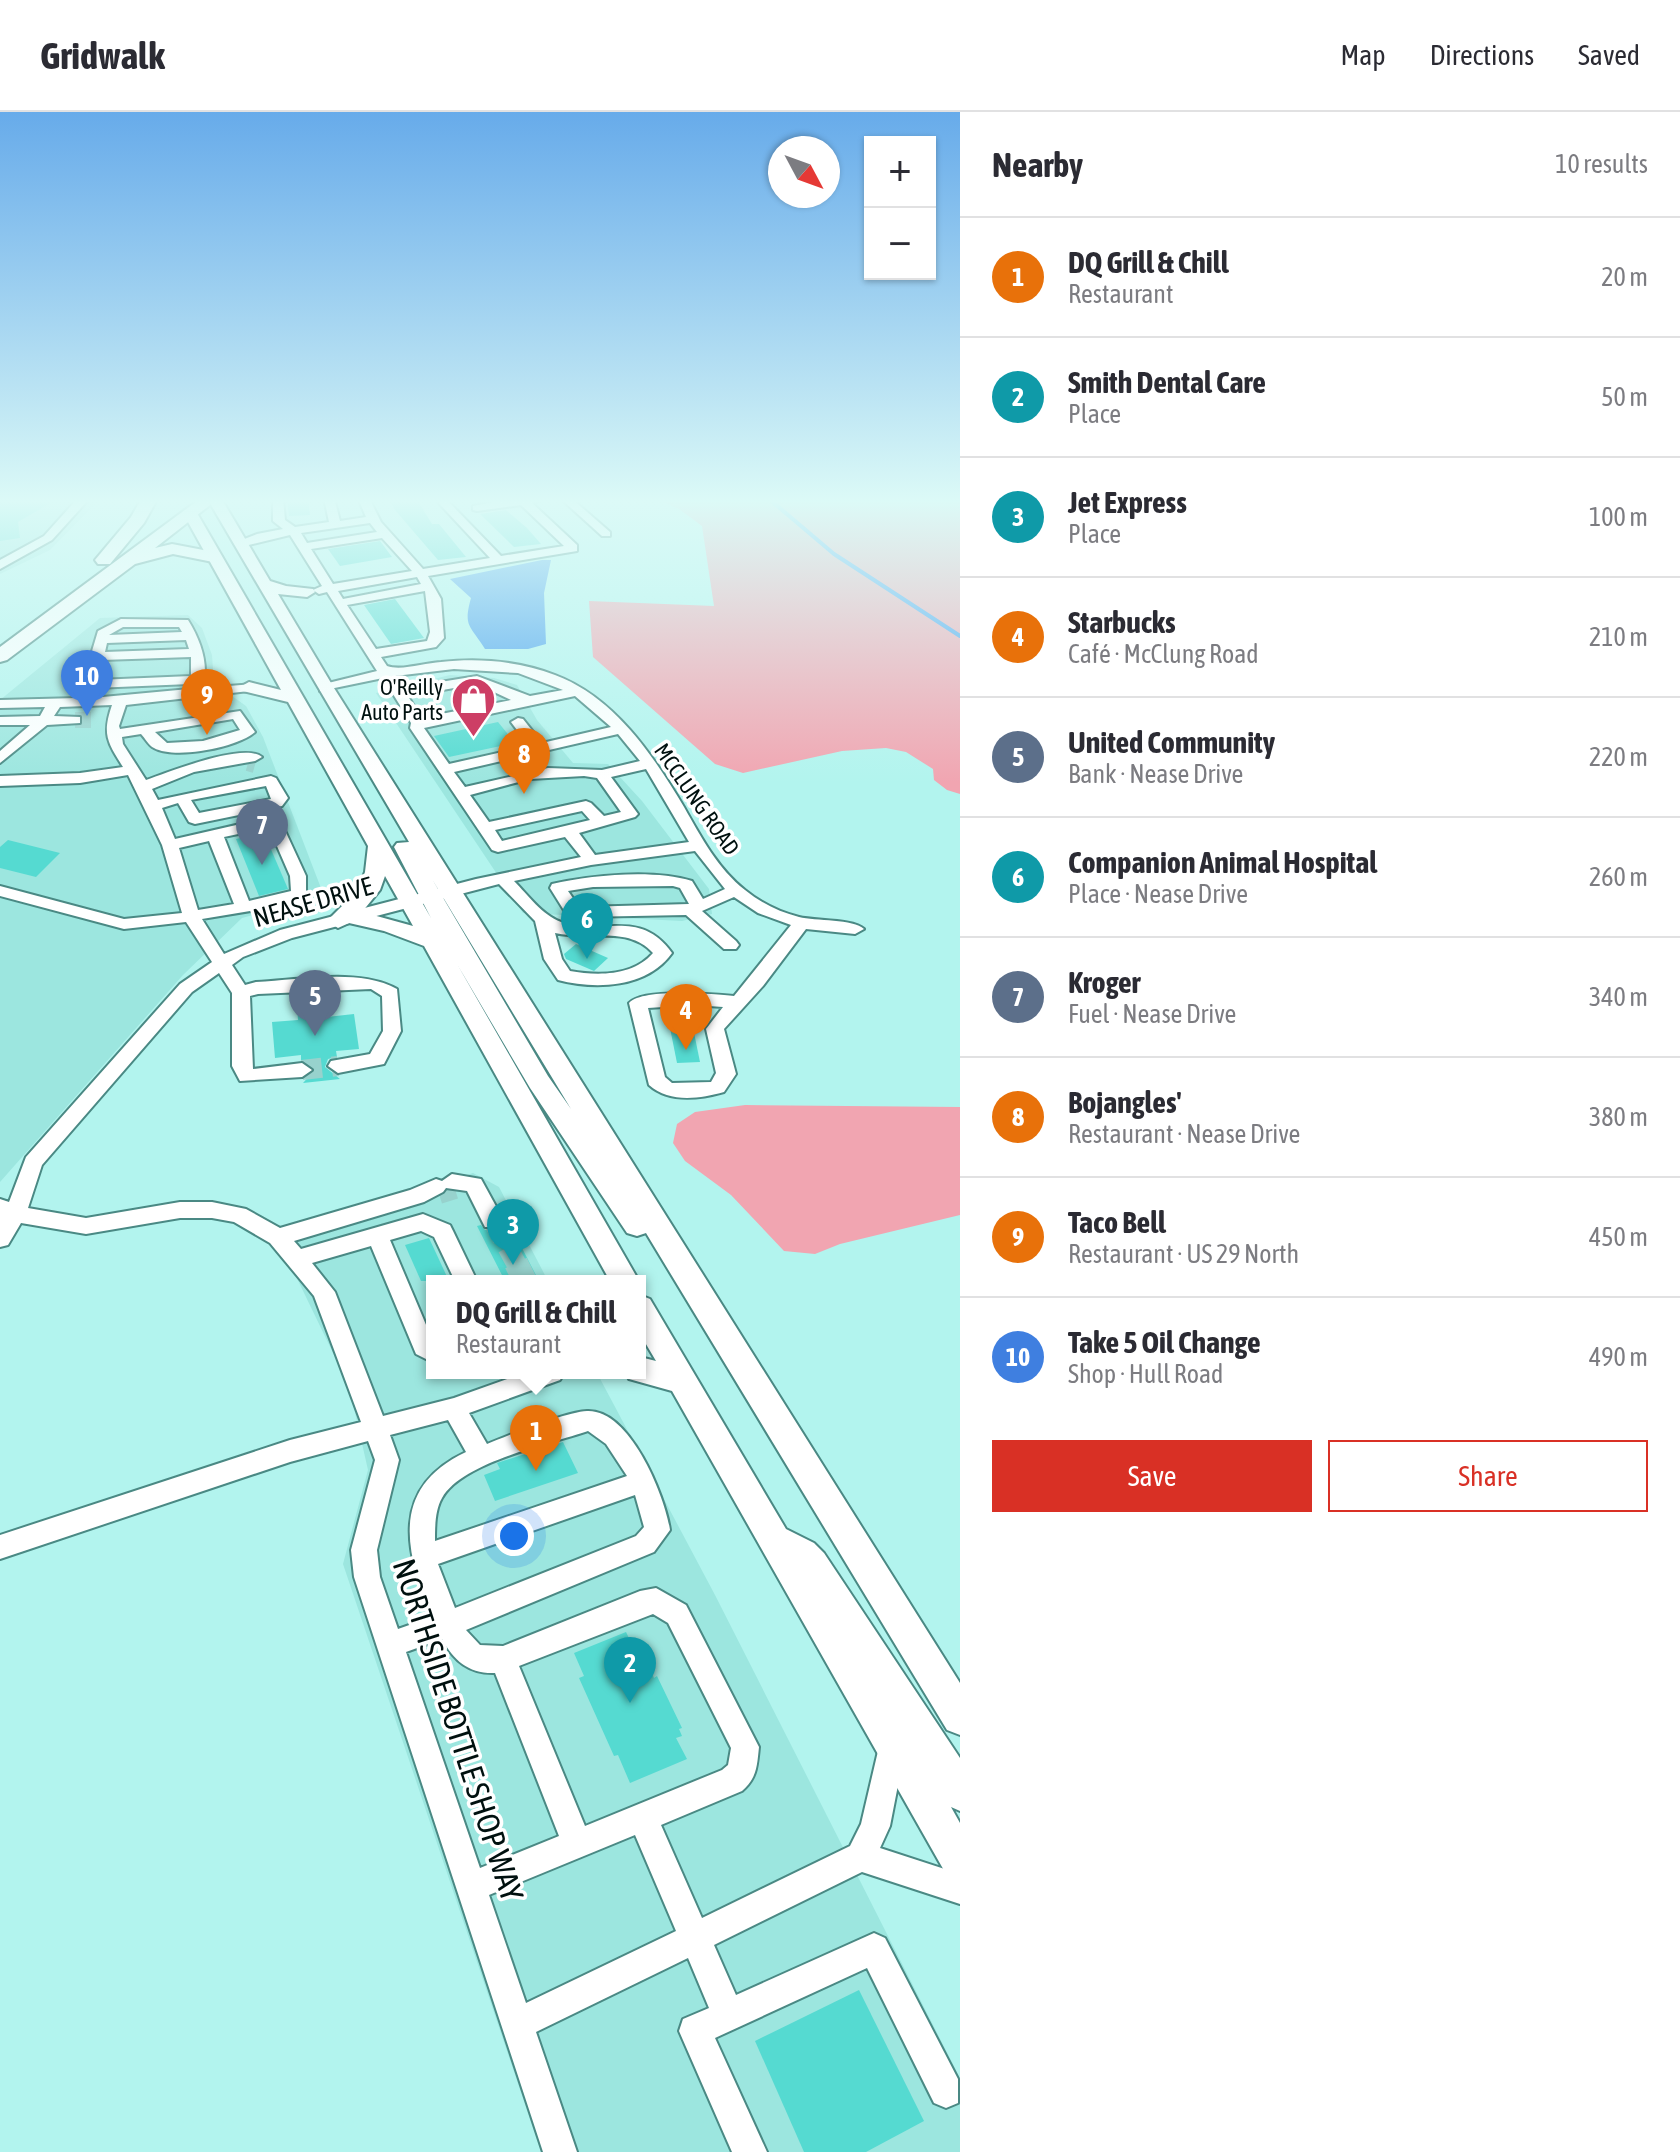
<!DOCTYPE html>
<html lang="en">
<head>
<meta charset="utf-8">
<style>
  :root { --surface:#fff; --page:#f2f2f3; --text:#2b2b33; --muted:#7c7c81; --line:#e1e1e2; --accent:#d93025 }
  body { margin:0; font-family:"Asap Condensed",sans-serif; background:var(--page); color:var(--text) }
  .controls { position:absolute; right:24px; top:24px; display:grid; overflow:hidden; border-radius:0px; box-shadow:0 2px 6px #0004 }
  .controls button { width:72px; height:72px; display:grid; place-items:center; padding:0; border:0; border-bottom:2px solid var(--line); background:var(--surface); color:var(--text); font:40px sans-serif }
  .compass { position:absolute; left:768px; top:24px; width:72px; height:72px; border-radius:50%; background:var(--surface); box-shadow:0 2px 6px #0004; rotate:131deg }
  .you { position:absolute; left:514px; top:1424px; width:28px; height:28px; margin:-20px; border:6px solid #fff; border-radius:50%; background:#1a73e8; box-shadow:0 0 0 12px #1a73e833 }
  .badge { display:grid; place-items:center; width:52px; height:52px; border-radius:50%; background:var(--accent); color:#fff; font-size:26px; font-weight:700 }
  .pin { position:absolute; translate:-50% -66px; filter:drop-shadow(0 2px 4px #0008) }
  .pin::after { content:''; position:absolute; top:42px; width:28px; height:24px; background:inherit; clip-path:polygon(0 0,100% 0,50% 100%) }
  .popup { position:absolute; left:426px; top:1163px; width:220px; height:104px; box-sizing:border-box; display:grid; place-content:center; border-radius:0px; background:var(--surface); filter:drop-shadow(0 2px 6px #0005); font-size:26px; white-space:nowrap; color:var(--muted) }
  .popup b { font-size:30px; color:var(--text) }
  .popup::after { content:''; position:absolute; left:50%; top:100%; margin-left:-16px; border:16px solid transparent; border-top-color:var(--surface) }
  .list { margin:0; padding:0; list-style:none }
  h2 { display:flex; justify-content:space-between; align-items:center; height:104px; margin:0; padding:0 32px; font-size:34px }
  h2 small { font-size:26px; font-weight:400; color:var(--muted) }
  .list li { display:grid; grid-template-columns:52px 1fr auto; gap:24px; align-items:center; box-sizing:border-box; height:120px; padding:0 32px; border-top:2px solid var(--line) }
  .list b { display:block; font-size:30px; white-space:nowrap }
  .list p { margin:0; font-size:26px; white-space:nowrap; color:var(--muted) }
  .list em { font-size:26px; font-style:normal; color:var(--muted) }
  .actions { display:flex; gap:16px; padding:24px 32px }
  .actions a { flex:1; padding:18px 0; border:2px solid var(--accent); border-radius:0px; text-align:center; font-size:28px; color:var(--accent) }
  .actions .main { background:var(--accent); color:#fff }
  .map { position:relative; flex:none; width:960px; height:2040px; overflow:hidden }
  header { display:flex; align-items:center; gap:48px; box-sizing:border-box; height:112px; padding:0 40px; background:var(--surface); border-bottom:2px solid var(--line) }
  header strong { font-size:38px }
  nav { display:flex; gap:44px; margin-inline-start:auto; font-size:28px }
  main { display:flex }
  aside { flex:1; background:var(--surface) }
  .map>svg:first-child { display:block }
  .built { fill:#9ce6df }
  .green { fill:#f1a5b1 }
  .water { fill:#459eed }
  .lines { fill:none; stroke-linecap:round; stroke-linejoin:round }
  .stream { stroke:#459eed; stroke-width:4 }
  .building { fill:#55dad1 }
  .minor-tunnel-far2 { stroke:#97d2cd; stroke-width:16; stroke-dasharray:16 8; stroke-linecap:butt }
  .minor-tunnel-far1 { stroke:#97d2cd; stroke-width:20; stroke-dasharray:20 10; stroke-linecap:butt }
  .minor-tunnel { stroke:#97d2cd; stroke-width:24; stroke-dasharray:24 12; stroke-linecap:butt }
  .minor-casing { stroke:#4a8984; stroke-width:4 }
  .major-casing { stroke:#4a8984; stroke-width:4 }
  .highway-casing { stroke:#4a8984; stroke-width:4 }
  .minor { fill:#fff; fill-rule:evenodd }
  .major { fill:#fff; fill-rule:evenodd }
  .highway { fill:#fff; fill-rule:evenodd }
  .labels { text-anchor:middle; stroke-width:7; stroke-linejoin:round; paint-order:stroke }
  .far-poi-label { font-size:22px; fill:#00100f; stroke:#fff; text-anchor:end }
  .far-street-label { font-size:22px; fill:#00100f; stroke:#fff }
  .street-label { font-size:26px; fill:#00100f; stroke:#fff }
  .near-street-label { font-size:32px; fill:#00100f; stroke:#fff }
</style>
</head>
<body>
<header>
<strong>Gridwalk</strong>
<nav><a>Map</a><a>Directions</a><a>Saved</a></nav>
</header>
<main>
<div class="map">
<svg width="960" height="2040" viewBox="0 0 960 2040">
  <rect width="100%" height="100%" fill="#b2f4ee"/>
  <g class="built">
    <path d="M0,386h101l-51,52 -50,24z"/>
    <path d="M188,503l14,13 10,27 2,28 32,23 17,31 61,159 -82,22 -59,57 -183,207v-482l100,-82z"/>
    <path d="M450,563l44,3 23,7 20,35 36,43 35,1 34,37 67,88 3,25 -30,7 -159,-8 -147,-220z"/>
    <path d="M473,1061l26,14 49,94h-116v92h165l118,222 245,483v74h-419l-198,-588 25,-94 -19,-84 -58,-120 -23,-24z"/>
  </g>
  <g class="green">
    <path d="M654,386h306v296l-13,-4 -13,-10 -1,-11 -27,-17 -20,-4 -44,3 -99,22 -28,-9 -122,-107 -4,-56 125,5 -12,-80 -23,-17z"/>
    <path d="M745,993l215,2v108l-120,29 -25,10 -31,-3 -53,-56 -46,-34 -12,-18 4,-19 18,-12z"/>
  </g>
  <path class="water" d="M542,448h9l-7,33 2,51 -18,5h-43c-15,-24 -22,-22 -14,-51l-21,-19z"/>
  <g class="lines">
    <path class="stream" d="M768,386l66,56 126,82"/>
  </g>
  <g class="building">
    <path d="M0,386h59l-41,24 2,16 -20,3z"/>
    <path d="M287,386h21l2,17 -21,1z"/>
    <path d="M388,386h28l16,26h7l27,33 -28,3 -43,-50z"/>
    <path d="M506,398l21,18 14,16 -27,3 -34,-33z"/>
    <path d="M380,429l12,16 -52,9 -12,-17z"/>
    <path d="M395,487l29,39 -33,6 -27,-39z"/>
    <path d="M498,610l17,21 -66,14 -15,-21z"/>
    <path d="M264,721l24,56 -29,7 -23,-57z"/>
    <path d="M8,728l52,13 -24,24 -36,-9v-21z"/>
    <path d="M576,832l32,14 -14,13 -28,-12 -2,-5z"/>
    <path d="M326,892l1,13 27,-3 5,35 -23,2 1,6 -9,2 -3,8 15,12 -37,4 12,-13 -14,-10v-5l-26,3 -3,-36 26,-2 -1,-13z"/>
    <path d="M668,906h23l9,44 -23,1z"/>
    <path d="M506,1105l33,64h-34l-28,-55 4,-1 4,5h16l6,-8z"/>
    <path d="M429,1126l20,43h-28l-16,-36z"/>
    <path d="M563,1330l15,31 -83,28 -11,-26 16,-6 -3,-6z"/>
    <path d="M626,1520l12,25 5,-2 11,23 3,-2 25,52 -3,1 3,7 -6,2 11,21 -57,24 -12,-28 -4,1 -35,-78 5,-2 -10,-23z"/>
    <path d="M859,1878l65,131 -58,31h-62l-49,-111z"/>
  </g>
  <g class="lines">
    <g class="minor-tunnel-far2">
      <path d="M75,608h17"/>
      <path d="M248,651l7,2"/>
    </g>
    <g class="minor-tunnel-far1">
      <path d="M302,958l36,-4"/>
      <path d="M439,1082l16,-5"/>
      <path d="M493,1109l24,44"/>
    </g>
    <path class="minor-tunnel" d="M516,1151l9,18"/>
    <defs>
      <g id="minor">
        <path d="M78,386h12l-38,42 -52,29v-9l44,-24z"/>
        <path d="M273,386h10l2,22 10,7 34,-5 -5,-24h10l6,23 26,-4 -8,-19h11l12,24 42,47 67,-11 -56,-60h11l56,58 63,-10 -43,-41 -44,6 -4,-1v-4l42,-8h32l-15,5 45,42v6l-149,25 13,23 3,39 -8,9 -55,10 6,9c14,5 38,-3 54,-4 38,-4 78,-1 114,13 59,22 98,80 129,132 17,30 34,62 61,83 16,13 34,22 54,27 16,4 55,2 65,12l-9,5 -49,-5 -43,57 -39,43 12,45 -12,18c-25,7 -55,11 -75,-7l-20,-82c14,-15 83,-9 105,-7l57,-71 -33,-12 -24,-16 -32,14 34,30 3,4 -3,4h-12l-38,-34 -105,2 -16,-5 -15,-24 2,-4c39,-9 102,-15 140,-3l11,18 22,-10 -30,-38 -104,14 -77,16c14,14 28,34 47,41 40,15 78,-15 111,31 -25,35 -76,37 -114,27l-14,-21 -9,-38 -36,-37 -207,54 -49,19 -11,8 13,20 11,-3c43,-2 104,-14 141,7l4,42 -17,33 -46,9 -10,-7 3,-5 39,-7 13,-23 -1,-35 -11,-7 -113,5 -8,2 3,73 49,-6 10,7 -10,7 -62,4 -8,-15v-73l-13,-20 -27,19 -150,173 -14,43 58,10 94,-16h32l34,7 34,19 130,-38 26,-11 6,2 10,-7 29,5 23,42 -3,6h-16l-18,-36 -21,-3 -3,4 -19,10 -130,39 7,8 122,-35 27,11 3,6 24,50h-22l-21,-44 -13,-6 -31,9 42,99v23l-16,-8 -45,-108 -59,17 23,29 48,124 71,-18 70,-25h40l-4,7 -91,33 18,31c22,-9 79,-32 100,-33 43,-2 78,85 83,119l-16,22 -188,78 14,15 23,1 137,-55 16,-3 30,17 73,142c-2,19 -2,31 -17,44l-81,34 41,93 148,-72 11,-22 21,-90 10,-4 10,4 4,10 -16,82 -10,22 80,26v30l-98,-32 -148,73 22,50 138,-62 11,5 73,141v24l-12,5 -12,-5 -67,-135 -152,70 52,114h-35l-53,-121 4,-12 26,-11 -21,-50 -152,74 41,120h-34l-189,-575 -3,-27 24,-90 -7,-19 -78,21 -290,97v-24l290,-95 71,-18 -47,-126 -44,-53 -36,-21 -22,-4h-32l-94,16 -65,-11 -13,22 -8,2v-48l9,3 17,-45 154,-173 32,-22 -26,-40 -62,7 -124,-33v-10l124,33 58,-6 -20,-68 -34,-70 -48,8 -80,3v-10l80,-3 43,-6c-16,-25 -21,-33 -11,-62l-52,2 -6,9 26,1v6l-33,2 -47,38v-12l30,-26h-30v-8l40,-1 5,-9 -45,1v-8l78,-2 20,-67 23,-12 67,1c13,21 21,44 15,68l51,-4 2,3 -7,4 -123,14 -7,21 1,3 120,-18 15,21c-16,15 -80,28 -101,16 -5,-2 -9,-10 -13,-14l-19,3 1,7 23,36c23,-8 98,-38 116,-23l-7,4 -61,11 -42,17 6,11 113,-24 5,2 12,20 -6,8 -87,18 -6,-2 -11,-19 -16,5 13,31 87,-20 20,5 24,52v22l-25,8 -79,13 22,35 56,-24 196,-51 105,-22 -16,-20 -67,15 -6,-2 -82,-122 1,-5 -28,-45 -63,13v-6l57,-14 -50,-79 -8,2 -6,-4 9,-4 -32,-51 -50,12 -6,-4 23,-9 26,-5 -10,-8zM370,411l7,9 -70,11 -6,-10zM382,426l30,33 -79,13 -22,-35zM417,465l4,7 -78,15 -5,-8zM425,479l5,41 -3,9 -51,8 -29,-44zM123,515h56l3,5 -73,3zM186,528l3,9 -84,3 2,-9zM191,545v19l-94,4 5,-20zM454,557l64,4 45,17 -33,6 -53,-20 -73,12 -9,-12zM190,572l-1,5 -97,9 2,-10zM477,572l34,16 -90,18 -13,-22zM575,584l36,31 -69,16 -19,-24 -5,-1 -7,4 18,24 -80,18 -25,-36zM233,607l7,11 -37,11 -36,2 -12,-11zM618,622l22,27 -38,9 -54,-2 -83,19 -11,-15zM646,657l43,73 -94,13 -16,-22 56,-16 3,-3 -27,-37zM584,664l13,2 24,34 -17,4 -13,-13 -5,-2 -97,21 -19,-27 60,-16zM266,674l5,13 -72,14 -8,-13zM582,699l8,9 -88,21 -7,-11zM262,717l8,1 20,46 1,15 -42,10 -25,-64zM209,729l25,63 -36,6 -19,-62zM673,774l7,2 9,16 -106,3 -6,-3 -9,-13 25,-4zM555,821c34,8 73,-8 98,20 -20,23 -55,23 -83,18l-8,-12zM694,893l29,2 -17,22 10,44 -5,9 -39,1 -7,-6 -17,-69zM448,1308l18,32c-77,36 -61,100 -34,165l-34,12 -18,-52 -3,-27 22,-90 -9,-25zM588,1319l18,13 21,32 -192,65c0,-14 0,-31 7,-43 20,-36 108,-54 146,-67zM635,1383l9,32 -8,9 -181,72 -17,-44zM653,1502l15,9 63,125 -3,17 -6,5 -137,56 -66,-160zM442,1527c12,22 27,35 53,34l64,163 -79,32 -74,-216zM635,1723l41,96 -150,72 -37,-108z"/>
        <path d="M560,386h11l39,34v4h-8z"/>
      </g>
      <g id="major">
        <path d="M207,386h14l49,83 16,5 27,3 2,3 -8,5 -29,-3 56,94 626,995v52l-13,-5 -301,-497 -9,3 -10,-3 -97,-145 -73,-124 182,317h-29l-186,-335 -40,-15 -35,-8 -11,5 -11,-7 31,-31 7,-18 3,-26 -80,-144 -45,-11 -3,-4 9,-5 32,8 -98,-177 2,-3 5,-1 7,4 234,405 -37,-71 3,-4 12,-1zM385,764l28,50 -51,-14 18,-22zM432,767l139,230 -23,-33z"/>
        <path d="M640,1183l10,4 136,230 28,14 10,10 136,205v53l-9,-4 9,16v57l-14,-6 -274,-483 -43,-12 -3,-6h14v-16l16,4 -16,-27z"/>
      </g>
      <g id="highway">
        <path d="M142,386h16l-14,25 -34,41h-12l-3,-4 36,-43z"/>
        <path d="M201,386h18l-64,50 17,-4 47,9 3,4 -3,4 -6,1 -40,-8 -38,10 -128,96 -7,2v-15z"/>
      </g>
    </defs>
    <use href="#minor" class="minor-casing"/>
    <use href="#major" class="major-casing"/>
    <use href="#highway" class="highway-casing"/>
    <use href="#minor" class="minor"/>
    <use href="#major" class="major"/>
    <use href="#highway" class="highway"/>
  </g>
  <linearGradient id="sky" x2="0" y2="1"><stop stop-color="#67abea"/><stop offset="0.58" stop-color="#dcfaf7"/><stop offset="1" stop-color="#dcfaf7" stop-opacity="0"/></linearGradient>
  <rect width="960" height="671" fill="url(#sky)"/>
  <defs>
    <symbol id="shop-pin" viewBox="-11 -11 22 30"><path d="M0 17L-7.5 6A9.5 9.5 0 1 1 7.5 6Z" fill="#cd3e65" stroke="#fff"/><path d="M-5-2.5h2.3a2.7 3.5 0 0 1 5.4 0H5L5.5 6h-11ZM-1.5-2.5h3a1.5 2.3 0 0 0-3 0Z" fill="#fff"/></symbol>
  </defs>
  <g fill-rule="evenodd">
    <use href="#shop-pin" x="448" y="562" width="51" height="69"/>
  </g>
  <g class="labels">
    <g class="far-poi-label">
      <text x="443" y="583">O'Reilly<tspan x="443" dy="25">Auto Parts</tspan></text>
    </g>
    <g class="far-street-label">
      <text transform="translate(697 687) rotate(55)" y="8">MCCLUNG ROAD</text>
    </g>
    <g class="street-label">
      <text transform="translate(313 790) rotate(-16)" y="9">NEASE DRIVE</text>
    </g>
    <g class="near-street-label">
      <text transform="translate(458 1618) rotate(72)" y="11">NORTHSIDE BOTTLE SHOP WAY</text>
    </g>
  </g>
</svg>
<div class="controls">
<button>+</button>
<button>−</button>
</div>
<svg class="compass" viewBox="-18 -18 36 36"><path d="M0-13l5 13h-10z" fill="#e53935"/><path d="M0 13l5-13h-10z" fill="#7c7c81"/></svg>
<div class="you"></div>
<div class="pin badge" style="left:536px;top:1359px;background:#e8710a">1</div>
<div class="popup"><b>DQ Grill &amp; Chill</b>Restaurant</div>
<div class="pin badge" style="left:630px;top:1591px;background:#0f9aa8">2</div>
<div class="pin badge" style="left:513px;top:1153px;background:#0f9aa8">3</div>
<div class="pin badge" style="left:686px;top:938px;background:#e8710a">4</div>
<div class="pin badge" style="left:315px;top:924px;background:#5c6f8a">5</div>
<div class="pin badge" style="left:587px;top:847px;background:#0f9aa8">6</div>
<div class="pin badge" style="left:262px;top:753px;background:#5c6f8a">7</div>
<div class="pin badge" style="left:524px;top:682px;background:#e8710a">8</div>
<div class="pin badge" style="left:207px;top:623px;background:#e8710a">9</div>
<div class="pin badge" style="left:87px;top:604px;background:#3f7fe0">10</div>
</div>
<aside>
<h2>Nearby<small>10 results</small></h2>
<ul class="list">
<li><span class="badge" style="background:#e8710a">1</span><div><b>DQ Grill &amp; Chill</b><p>Restaurant</p></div><em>20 m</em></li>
<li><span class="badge" style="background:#0f9aa8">2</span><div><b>Smith Dental Care</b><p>Place</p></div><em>50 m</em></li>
<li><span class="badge" style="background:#0f9aa8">3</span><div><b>Jet Express</b><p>Place</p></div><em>100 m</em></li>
<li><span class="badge" style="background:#e8710a">4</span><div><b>Starbucks</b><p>Café · McClung Road</p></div><em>210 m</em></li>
<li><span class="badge" style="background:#5c6f8a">5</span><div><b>United Community</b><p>Bank · Nease Drive</p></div><em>220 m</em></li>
<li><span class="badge" style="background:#0f9aa8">6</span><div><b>Companion Animal Hospital</b><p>Place · Nease Drive</p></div><em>260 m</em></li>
<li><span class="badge" style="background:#5c6f8a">7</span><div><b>Kroger</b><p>Fuel · Nease Drive</p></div><em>340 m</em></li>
<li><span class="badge" style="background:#e8710a">8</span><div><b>Bojangles'</b><p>Restaurant · Nease Drive</p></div><em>380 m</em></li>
<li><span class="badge" style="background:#e8710a">9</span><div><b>Taco Bell</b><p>Restaurant · US 29 North</p></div><em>450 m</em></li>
<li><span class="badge" style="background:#3f7fe0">10</span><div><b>Take 5 Oil Change</b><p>Shop · Hull Road</p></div><em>490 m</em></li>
</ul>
<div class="actions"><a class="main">Save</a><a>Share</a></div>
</aside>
</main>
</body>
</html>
